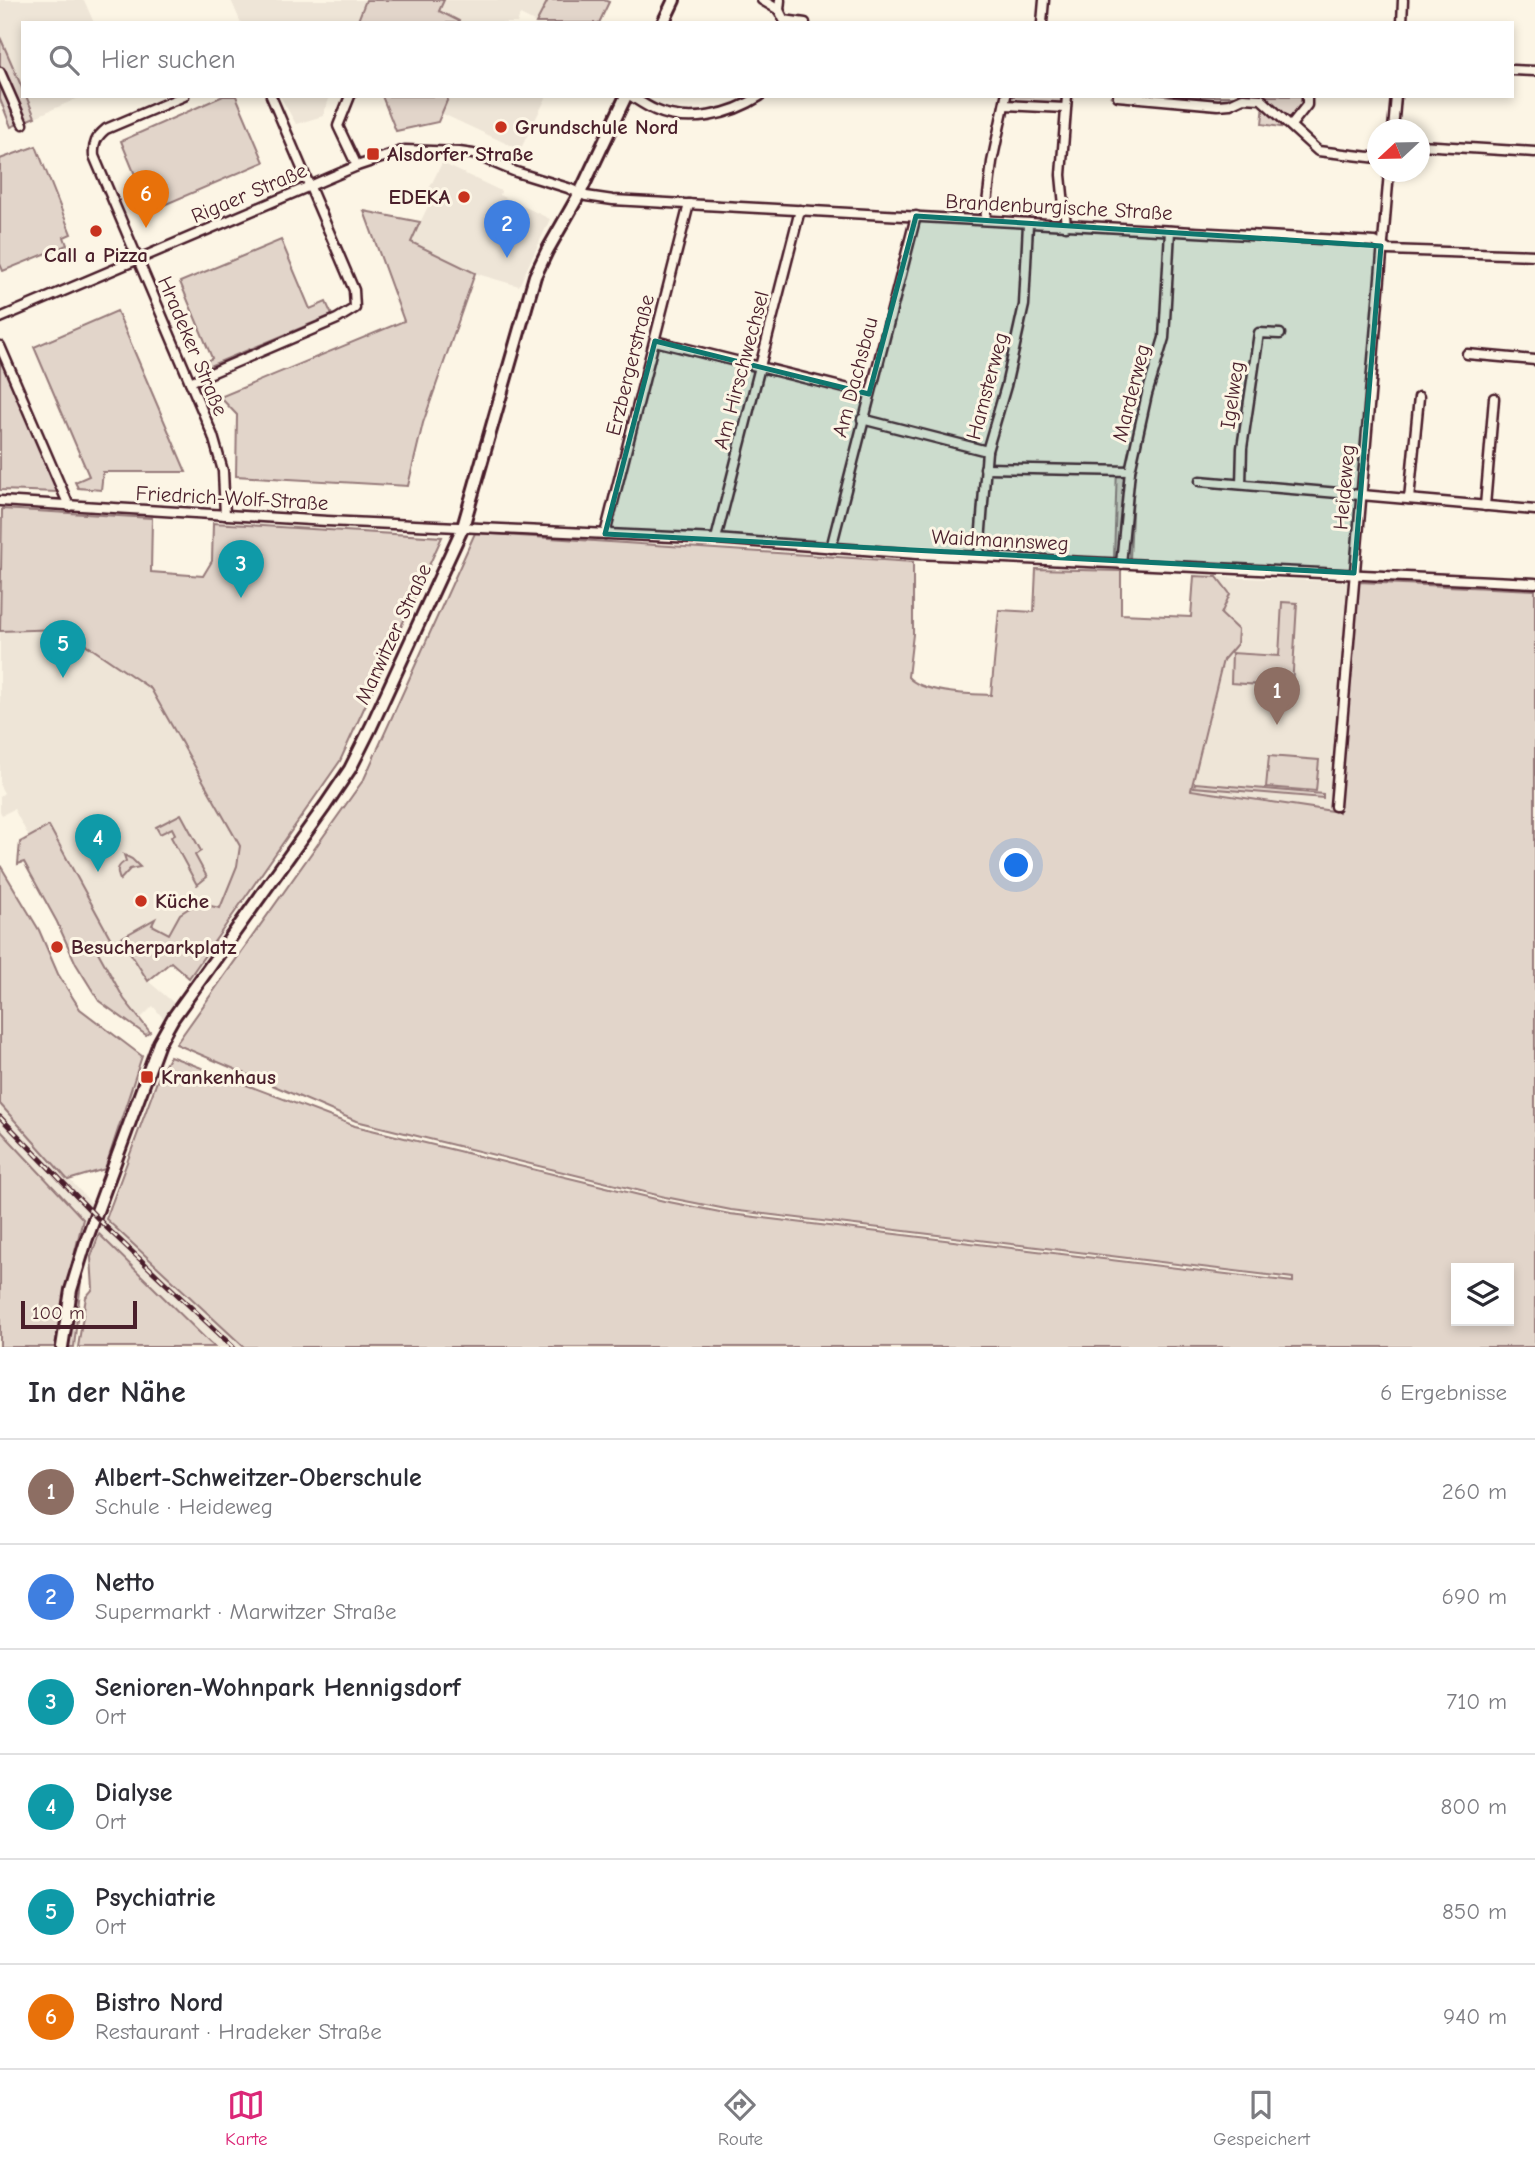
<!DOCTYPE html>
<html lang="de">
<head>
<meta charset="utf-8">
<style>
  :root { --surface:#fff; --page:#f2f2f3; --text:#2b2b33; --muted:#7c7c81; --line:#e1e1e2; --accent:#db2777 }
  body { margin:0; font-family:"Comic Neue",sans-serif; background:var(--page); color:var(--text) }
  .controls { position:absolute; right:21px; bottom:21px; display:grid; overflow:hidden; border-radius:0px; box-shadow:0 4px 10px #0003 }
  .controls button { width:63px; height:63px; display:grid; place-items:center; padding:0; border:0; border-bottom:2px solid var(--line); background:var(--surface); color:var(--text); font:35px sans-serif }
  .compass { position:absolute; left:1367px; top:119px; width:63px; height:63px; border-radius:50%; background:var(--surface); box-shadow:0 4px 10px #0003; rotate:248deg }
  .scale { position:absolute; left:21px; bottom:18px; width:116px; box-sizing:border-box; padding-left:7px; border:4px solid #4a1f2b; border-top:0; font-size:19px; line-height:24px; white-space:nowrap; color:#4a1f2b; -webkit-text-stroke:5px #fcf5e5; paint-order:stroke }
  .you { position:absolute; left:1017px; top:866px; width:24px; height:24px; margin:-18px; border:5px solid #fff; border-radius:50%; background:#1a73e8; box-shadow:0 0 0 10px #1a73e833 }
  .badge { display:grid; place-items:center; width:46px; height:46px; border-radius:50%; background:var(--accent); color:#fff; font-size:23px; font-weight:700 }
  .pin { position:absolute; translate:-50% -58px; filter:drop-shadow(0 2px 4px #0008) }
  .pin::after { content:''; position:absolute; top:37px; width:24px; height:21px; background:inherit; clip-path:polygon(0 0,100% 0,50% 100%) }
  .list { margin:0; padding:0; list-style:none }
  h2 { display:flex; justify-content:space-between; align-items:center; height:91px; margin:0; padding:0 28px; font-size:30px }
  h2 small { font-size:23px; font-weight:400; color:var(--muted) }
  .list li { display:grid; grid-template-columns:46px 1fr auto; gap:21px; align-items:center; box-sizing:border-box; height:105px; padding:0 28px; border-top:2px solid var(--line) }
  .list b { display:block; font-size:26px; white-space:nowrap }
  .list p { margin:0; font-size:23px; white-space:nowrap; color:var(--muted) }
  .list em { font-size:23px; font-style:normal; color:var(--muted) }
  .icon { flex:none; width:38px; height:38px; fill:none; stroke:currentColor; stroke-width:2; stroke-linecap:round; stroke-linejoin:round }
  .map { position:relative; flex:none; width:1535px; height:1347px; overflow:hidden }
  .search { position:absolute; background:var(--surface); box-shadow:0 4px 10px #0003; left:21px; right:21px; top:21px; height:77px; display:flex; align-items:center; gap:18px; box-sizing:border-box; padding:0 24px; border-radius:0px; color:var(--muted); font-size:26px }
  .sheet { height:721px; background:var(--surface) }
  nav { display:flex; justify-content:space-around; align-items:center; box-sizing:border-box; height:98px; border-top:2px solid var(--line); background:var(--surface); font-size:19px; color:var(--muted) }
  nav a { display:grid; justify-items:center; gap:4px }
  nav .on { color:var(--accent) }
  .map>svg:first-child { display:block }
  .built { fill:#eee5d7 }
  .green { fill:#e2d5ca; stroke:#967a7a; stroke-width:2; fill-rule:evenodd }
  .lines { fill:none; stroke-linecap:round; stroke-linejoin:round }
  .minor-casing { stroke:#4a1f2b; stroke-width:13 }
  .major-casing { stroke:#4a1f2b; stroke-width:16 }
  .minor { stroke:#fcf5e5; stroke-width:8 }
  .major { stroke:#fcf5e5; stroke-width:10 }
  .rail-casing { stroke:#4a1f2b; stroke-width:5 }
  .rail { stroke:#fcf5e5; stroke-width:2.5; stroke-dasharray:8; stroke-linecap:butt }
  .marked { fill:#0f766e; fill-opacity:0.2; stroke:#0f766e; stroke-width:5; stroke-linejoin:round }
  .poi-dot { fill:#c8321e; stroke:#fcf5e5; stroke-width:2.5 }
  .labels { text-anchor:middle; stroke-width:6; stroke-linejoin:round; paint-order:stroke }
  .poi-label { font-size:21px; font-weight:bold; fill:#4a1f2b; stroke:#fcf5e5; text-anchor:start }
  .street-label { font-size:21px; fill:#4a1f2b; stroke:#fcf5e5 }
</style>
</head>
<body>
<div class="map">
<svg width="1535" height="1347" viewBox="0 0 1535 1347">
  <rect width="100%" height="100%" fill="#fcf5e5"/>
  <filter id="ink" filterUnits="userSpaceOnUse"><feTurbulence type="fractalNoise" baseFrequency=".0143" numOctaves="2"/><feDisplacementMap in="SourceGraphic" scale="14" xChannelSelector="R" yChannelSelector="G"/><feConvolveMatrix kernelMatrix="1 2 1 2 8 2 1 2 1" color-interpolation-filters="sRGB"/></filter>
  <g filter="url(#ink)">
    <g class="built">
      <path d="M0,0h84l10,23h-71v67l-23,-54z"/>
      <path d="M231,0h135l-9,23h-116z"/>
      <path d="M444,0h104l-12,23 -16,-8 -3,8h-59l-19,-12z"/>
      <path d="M26,96h57l-48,21z"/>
      <path d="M280,96h50l-7,20 -27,8z"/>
      <path d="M449,96h98l-27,54 -79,-37z"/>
      <path d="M442,163l59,28 -1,4 50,24 -31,67 -45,-13 -63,-31 18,-38 -6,-3z"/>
      <path d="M1217,577l142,5 -19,231 -150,-23 33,-130 14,-17 1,-13 -17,-16 9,-20z"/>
      <path d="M63,629l88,60 89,157 -3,20 -25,63 -24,32 -41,-38 -26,15 27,43 26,22 -11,15 -10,-12 -14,14 -15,-21 -26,-47 15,-9 -64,-116 -20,10 -15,-28 -12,6 -2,-4v-15l4,-3 -4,-7v-155z"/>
      <path d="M0,1104l106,115 138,128h-29l-132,-128 -83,-89z"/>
    </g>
    <g class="green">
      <path d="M366,0h78l-5,11 20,10 -1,2h-101z"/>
      <path d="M548,0h56l5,2 -10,21h-63z"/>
      <path d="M0,37l23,53v6h3l9,21 -24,10 -11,-28z"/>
      <path d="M223,96h13l28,66 -114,49 -29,-70z"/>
      <path d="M382,96h67l-11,26 -42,9z"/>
      <path d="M1001,96h69l-2,17 -68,-5z"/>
      <path d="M1110,96h201l-1,11 -18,22 -30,-5 2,-20 -21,-2 -12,6 -115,-9z"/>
      <path d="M36,146l35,88 -7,3 3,8 -64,26 -3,-7v-105z"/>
      <path d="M364,211l56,11 -9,20 64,31 -52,150 -15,63 -172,-10 1,-61 -17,-18 184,-76z"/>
      <path d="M281,240l29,69 16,-7 6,13 -125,52 -2,-5 7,-4 -32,-76z"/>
      <path d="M117,311l69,161h-83l-2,18 -23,-2 -3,-6 14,-6 -55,-129z"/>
      <path d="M0,355l58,137 -58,-2z"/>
      <path d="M1117,467l17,1 -4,91 -16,-1z"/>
      <path d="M2,509l150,9 -1,54 52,4 9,-15 1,-38 229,14 -102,224 -151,217 -18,-16 -23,19 -27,-43 34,-19 -3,6 17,9 11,-20 17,-11 23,5 17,-42 3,-20 -89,-157 -88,-60 -63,2z"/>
      <path d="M475,533l438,29v72l-5,43c14,16 61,17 83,18l8,-85 35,2 2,-43 85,2v43l70,3 3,-41 23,1 13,17 -9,20 17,16 -1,14 -14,16 -32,130 148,22 20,-230 176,8v757h-1291l-138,-128 53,-143 11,-20 185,70 309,75 66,13 563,68v-4l-562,-68 -66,-13 -309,-76 -180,-77 188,-265zM1509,1268v53h-53v-53z"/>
      <path d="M1282,602l15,1 -5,84 -61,-4 1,-30 47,3z"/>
      <path d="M1269,756l50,4 -3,31 -50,-4z"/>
      <path d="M1195,783l128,11v4l-129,-11z"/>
      <path d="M181,814l20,37 -6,4 12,22 -10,8 -26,-48 4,-3 -3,-6 -12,6 -4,-7z"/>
      <path d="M49,826l64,117 -15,9 26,47 26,33 -4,3 -47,-34 -23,-37 -19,-42 -33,-60 -6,2 2,-22z"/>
      <path d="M124,855l8,4 8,8 -10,2 -10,11c-4,-10 -3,-14 6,-19z"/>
      <path d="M0,865l39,65 19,44 22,35 62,47 -37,113 -37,11 -68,-76z"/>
      <path d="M0,1130l83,89 -23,94 -4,34h-56z"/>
      <path d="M99,1234l110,108 6,5h-137l8,-50 7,-8 -2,-32z"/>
      <path d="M83,1262l-9,85h-8l8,-49z"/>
    </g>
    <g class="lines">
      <defs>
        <g id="minor">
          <path d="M762,0l17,10"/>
          <path d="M780,0l-1,10 5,10 21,3"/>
          <path d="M1042,23l2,-23"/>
          <path d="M1402,23l1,-23"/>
          <path d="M1512,70l23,1"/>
          <path d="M0,72l23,52"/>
          <path d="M184,96l-78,33c-10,8 -13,15 -12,27l119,280 10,35 2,44"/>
          <path d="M350,96l-12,30 19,40"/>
          <path d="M631,96c8,5 15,10 24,14 33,15 76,5 105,-14"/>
          <path d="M1118,96l100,9 12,-1 13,-6 18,1 57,52 60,7"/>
          <path d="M1005,105l60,3"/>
          <path d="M1291,125l16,-20v-9"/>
          <path d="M1393,130l3,-34"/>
          <path d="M1420,145l115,7"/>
          <path d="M985,220l7,-58 14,-66"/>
          <path d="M1066,226l-5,-51 6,-79"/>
          <path d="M0,318l357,-152 48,-16 54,2 14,2 43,18 52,16 18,8 27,4 762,42 13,8 147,5"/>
          <path d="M655,341l214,53"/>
          <path d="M0,346l69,160"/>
          <path d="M1467,354l68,6"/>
          <path d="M190,382l147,-63 18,-11 -1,-18 -83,-194"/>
          <path d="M862,419l125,32"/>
          <path d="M985,468l145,3"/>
          <path d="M1200,481l335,29"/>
          <path d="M1241,484l1,-36 17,-115 21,1"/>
          <path d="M1409,499l10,-102"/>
          <path d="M0,501l327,20 389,18 201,15 618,29"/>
          <path d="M1485,506l9,-108"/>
          <path d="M605,534l84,-330"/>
          <path d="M716,539l84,-329"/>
          <path d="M831,548l85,-332"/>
          <path d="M979,556l8,-105 19,-65 18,-81 4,-81"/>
          <path d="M1121,564l9,-93 17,-77 17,-56 6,-107"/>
          <path d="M1335,806l54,-634"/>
        </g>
        <g id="major">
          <path d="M663,23l11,-23"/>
          <path d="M62,1347l9,-57 15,-49 73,-198 14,-25 152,-212 25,-37 21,-42 92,-200 72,-251 12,-25 33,-58 46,-97"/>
        </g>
      </defs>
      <use href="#minor" class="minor-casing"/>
      <use href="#major" class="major-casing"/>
      <use href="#minor" class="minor"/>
      <use href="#major" class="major"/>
      <defs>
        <path id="rail" d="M0,1117l108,112 125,118"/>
      </defs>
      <use href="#rail" class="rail-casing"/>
      <use href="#rail" class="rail"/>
    </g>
  </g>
  <path class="marked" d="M916,216l465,30 -27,327 -749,-39 50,-193 214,53z"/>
  <g class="poi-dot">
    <circle cx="501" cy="127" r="7"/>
    <rect x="366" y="147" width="14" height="14" rx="3.5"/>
    <circle cx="464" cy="197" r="7"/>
    <circle cx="96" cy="231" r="7"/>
    <circle cx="141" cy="901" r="7"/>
    <circle cx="57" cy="947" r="7"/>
    <rect x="140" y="1070" width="14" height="14" rx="3.5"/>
  </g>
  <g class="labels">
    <g class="poi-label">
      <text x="515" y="134">Grundschule Nord</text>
      <text x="387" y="161">Alsdorfer Straße</text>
      <text x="450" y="204" text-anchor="end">EDEKA</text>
      <text x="96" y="262" text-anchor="middle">Call a Pizza</text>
      <text x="155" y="908">Küche</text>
      <text x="71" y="954">Besucherparkplatz</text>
      <text x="161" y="1084">Krankenhaus</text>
    </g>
    <g class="street-label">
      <text transform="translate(249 193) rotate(-23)" y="7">Rigaer Straße</text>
      <text transform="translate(1059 207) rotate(3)" y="7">Brandenburgische Straße</text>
      <text transform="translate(193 346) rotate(67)" y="7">Hradeker Straße</text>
      <text transform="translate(630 365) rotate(-76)" y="7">Erzbergerstraße</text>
      <text transform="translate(741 370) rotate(-75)" y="7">Am Hirschwechsel</text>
      <text transform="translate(855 377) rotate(-75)" y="7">Am Dachsbau</text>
      <text transform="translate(987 386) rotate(-75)" y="7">Hamsterweg</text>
      <text transform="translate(1131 393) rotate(-76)" y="7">Marderweg</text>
      <text transform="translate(1232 395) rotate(-82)" y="7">Igelweg</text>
      <text transform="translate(1344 487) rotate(-85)" y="7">Heideweg</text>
      <text transform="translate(232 498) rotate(3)" y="7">Friedrich-Wolf-Straße</text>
      <text transform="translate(1000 540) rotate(3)" y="7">Waidmannsweg</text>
      <text transform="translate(393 634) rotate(-65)" y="7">Marwitzer Straße</text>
    </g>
  </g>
</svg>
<div class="controls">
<button><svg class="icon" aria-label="layers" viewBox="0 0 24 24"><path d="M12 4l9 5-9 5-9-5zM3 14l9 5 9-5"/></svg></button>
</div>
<svg class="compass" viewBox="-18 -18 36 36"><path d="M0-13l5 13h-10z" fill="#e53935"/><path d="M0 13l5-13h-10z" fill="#7c7c81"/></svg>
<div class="scale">100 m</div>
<div class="you"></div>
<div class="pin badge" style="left:1277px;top:725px;background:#8d6e63">1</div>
<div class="pin badge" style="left:507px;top:258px;background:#3f7fe0">2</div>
<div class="pin badge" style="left:241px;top:598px;background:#0f9aa8">3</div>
<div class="pin badge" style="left:98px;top:872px;background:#0f9aa8">4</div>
<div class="pin badge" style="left:63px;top:678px;background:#0f9aa8">5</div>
<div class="pin badge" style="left:146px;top:228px;background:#e8710a">6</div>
<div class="search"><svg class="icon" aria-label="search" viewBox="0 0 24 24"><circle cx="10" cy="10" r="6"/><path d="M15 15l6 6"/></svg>Hier suchen</div>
</div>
<section class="sheet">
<h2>In der Nähe<small>6 Ergebnisse</small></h2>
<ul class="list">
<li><span class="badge" style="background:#8d6e63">1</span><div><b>Albert-Schweitzer-Oberschule</b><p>Schule · Heideweg</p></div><em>260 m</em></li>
<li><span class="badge" style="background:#3f7fe0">2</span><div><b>Netto</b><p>Supermarkt · Marwitzer Straße</p></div><em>690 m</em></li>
<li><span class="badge" style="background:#0f9aa8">3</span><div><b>Senioren-Wohnpark Hennigsdorf</b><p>Ort</p></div><em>710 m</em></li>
<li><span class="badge" style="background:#0f9aa8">4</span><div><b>Dialyse</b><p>Ort</p></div><em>800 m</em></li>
<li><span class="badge" style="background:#0f9aa8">5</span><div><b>Psychiatrie</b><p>Ort</p></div><em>850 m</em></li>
<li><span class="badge" style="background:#e8710a">6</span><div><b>Bistro Nord</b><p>Restaurant · Hradeker Straße</p></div><em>940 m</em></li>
</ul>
</section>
<nav>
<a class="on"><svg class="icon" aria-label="map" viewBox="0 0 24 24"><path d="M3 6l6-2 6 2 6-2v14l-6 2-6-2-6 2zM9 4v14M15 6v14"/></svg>Karte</a>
<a><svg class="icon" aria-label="directions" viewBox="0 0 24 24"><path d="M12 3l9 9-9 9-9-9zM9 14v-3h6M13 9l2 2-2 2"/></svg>Route</a>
<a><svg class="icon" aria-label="saved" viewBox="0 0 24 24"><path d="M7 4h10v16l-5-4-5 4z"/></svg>Gespeichert</a>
</nav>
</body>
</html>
